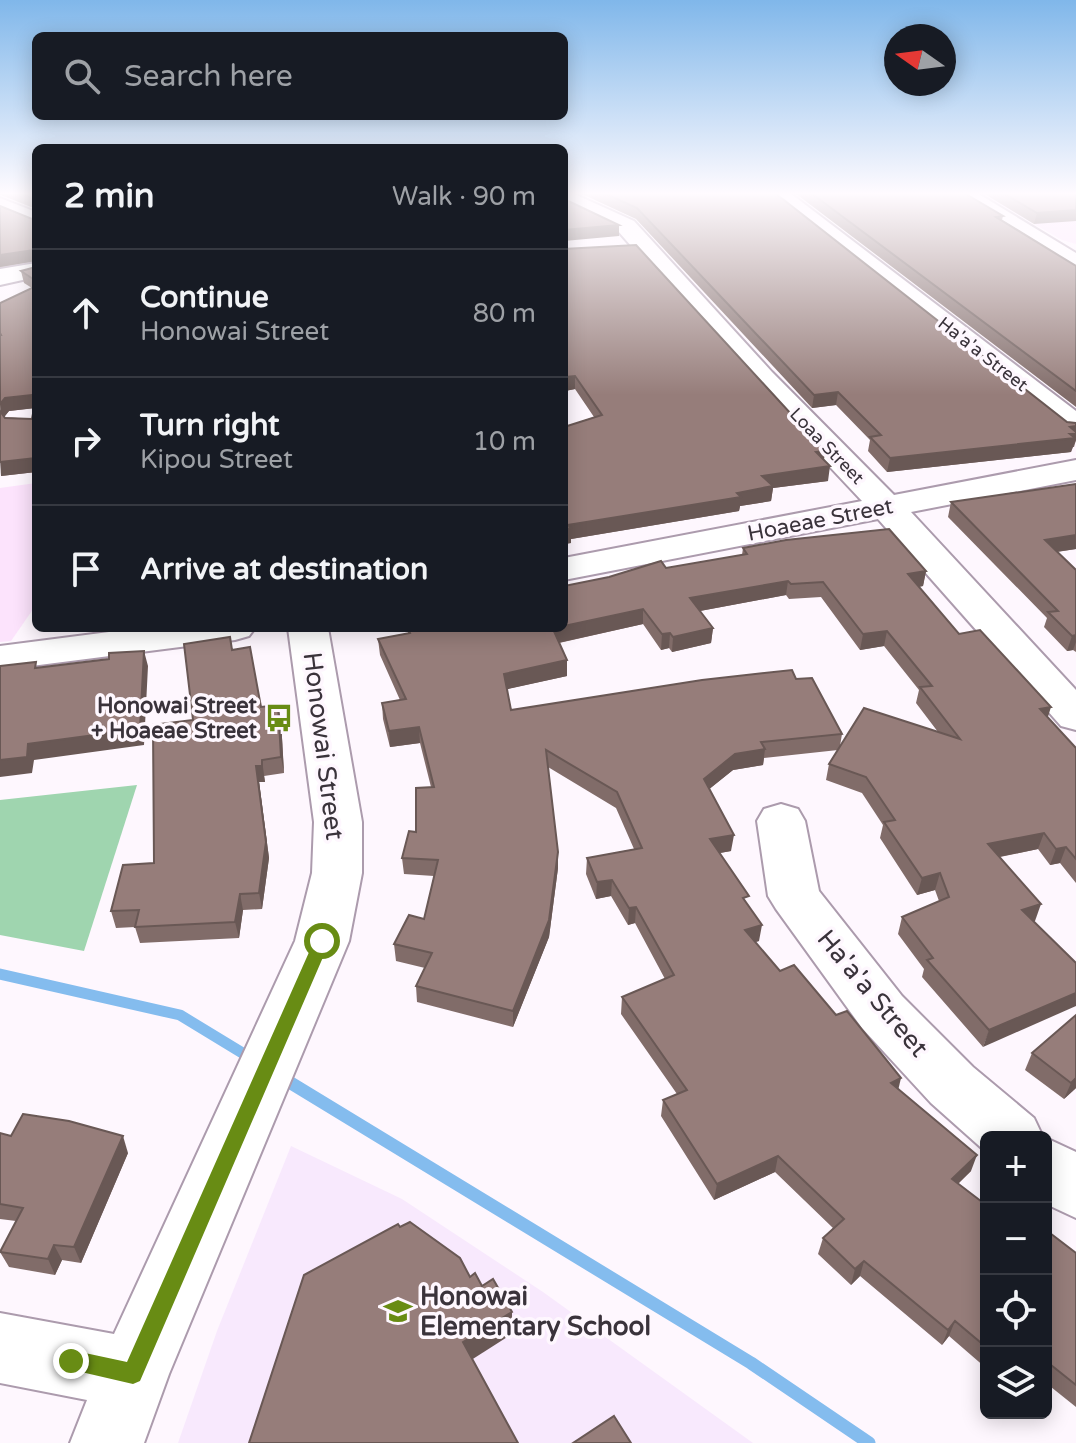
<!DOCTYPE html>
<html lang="en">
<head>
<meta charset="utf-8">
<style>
  :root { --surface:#171b24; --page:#242831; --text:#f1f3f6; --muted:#9ea1a6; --line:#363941 }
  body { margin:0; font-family:"Varela Round",sans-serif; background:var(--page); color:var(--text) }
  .controls { position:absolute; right:24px; bottom:24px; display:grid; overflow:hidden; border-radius:12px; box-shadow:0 4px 20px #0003 }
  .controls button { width:72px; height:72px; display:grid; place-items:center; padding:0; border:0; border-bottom:2px solid var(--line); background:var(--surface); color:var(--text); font:40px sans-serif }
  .compass { position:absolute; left:884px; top:24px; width:72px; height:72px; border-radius:50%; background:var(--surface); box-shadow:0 4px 20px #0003; rotate:284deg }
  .stop { position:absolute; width:24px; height:24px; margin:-18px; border:6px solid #688c14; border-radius:50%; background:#fff }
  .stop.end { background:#688c14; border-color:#fff; box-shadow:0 2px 8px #0008 }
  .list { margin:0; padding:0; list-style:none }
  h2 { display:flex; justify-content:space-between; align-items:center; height:104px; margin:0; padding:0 32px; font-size:34px }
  h2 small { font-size:26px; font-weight:400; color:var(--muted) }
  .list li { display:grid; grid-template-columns:52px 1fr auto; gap:24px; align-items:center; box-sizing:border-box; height:128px; padding:0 32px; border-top:2px solid var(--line) }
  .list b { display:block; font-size:30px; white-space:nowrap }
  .list p { margin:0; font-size:26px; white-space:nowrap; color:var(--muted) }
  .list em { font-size:26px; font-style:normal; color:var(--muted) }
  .icon { flex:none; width:44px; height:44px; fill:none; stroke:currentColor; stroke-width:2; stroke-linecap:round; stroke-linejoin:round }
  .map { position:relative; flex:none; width:1076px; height:1443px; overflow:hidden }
  .search { position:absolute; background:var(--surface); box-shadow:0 4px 20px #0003; left:32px; top:32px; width:536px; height:88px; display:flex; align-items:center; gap:20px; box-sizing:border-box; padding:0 28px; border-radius:12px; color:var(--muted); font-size:30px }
  .panel { position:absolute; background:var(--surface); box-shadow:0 4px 20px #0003; left:32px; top:144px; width:536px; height:488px; border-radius:12px }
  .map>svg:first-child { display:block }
  .built { fill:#fce3fc }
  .education { fill:#f8e9fd }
  .green { fill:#9fd5af }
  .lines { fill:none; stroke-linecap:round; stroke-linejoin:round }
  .stream-far1 { stroke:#84bcee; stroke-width:11 }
  .stream { stroke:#84bcee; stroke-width:13 }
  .minor-casing { stroke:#ac9bad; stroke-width:4 }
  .minor { fill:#fff; fill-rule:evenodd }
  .wall { fill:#816c69; fill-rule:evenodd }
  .shaded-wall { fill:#695855 }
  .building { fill:#967d7a; stroke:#695855; stroke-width:2 }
  .route { fill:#688c14 }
  .labels { text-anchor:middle; stroke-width:7; stroke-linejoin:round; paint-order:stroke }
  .far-street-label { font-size:18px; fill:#3a333b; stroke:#fef7fe }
  .street-label { font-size:22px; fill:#3a333b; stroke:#fef7fe }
  .poi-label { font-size:22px; font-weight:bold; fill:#3a333b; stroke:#fef7fe; text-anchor:end }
  .near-street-label { font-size:26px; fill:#3a333b; stroke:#fef7fe }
  .near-poi-label { font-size:26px; font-weight:bold; fill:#3a333b; stroke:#fef7fe; text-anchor:start }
</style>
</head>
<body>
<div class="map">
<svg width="1076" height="1443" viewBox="0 0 1076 1443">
  <rect width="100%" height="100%" fill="#fef7fe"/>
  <g class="built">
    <path d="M980,193h96v51l-14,-4z"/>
    <path d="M36,483v122l-25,36 -11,1v-154z"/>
  </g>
  <path class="education" d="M291,1146l111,53 141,93 210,151h-575l39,-112z"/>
  <path class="green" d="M137,785l-53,166 -84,-16v-135z"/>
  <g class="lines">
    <path class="stream-far1" d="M0,974l180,41 69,42"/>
    <g class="stream">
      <path d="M246,1055l6,4"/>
      <path d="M281,1077l470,286 118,80"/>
    </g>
    <defs>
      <g id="minor">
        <path d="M564,193h8l62,28 138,151 122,123 182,-35v20l-165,32 165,178v40l-15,-4 -183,-207 -314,61v-22l298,-57 -110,-117 -134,-153 -54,-25z"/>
        <path d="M765,193h25l286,218v24l-11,-2z"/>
        <path d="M950,193h27l99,60v17z"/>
        <path d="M0,198l36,14v15l-36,-14z"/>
        <path d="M36,263v14l-36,8v-16z"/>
        <path d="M140,628h115l-6,8 -14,4 -235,30v-24z"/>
        <path d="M288,628h40l34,194v51l-13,68 -180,433 -25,69h-74l17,-43 -87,-17v-70l114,21 181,-393 17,-68 2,-51z"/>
        <path d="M781,804l17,5 7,12 14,70 83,105 71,71 61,51 9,19h-57v15l-55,-49 -69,-75 -86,-119 -8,-13 -11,-75 7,-12z"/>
        <path d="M1046,1138l30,14v66l-30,-14z"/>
      </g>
    </defs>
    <use href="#minor" class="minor-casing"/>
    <use href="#minor" class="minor"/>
  </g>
  <g class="wall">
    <path d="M0,193h36v16l-35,-14z"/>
    <path d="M580,193h195l292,229 9,1v17l-2,7h-2l-1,5 -184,20 -19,-21 2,-11 -34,-35 -24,3 -176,-189z"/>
    <path d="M795,193h169l39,23 -1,4 74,46v141z"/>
    <path d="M983,193h93l-42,31z"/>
    <path d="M0,206l32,13 4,-2v255l-35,4 -1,-173 32,-15 -8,-5 -3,-12 15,-4 -1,-6 -35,6zM34,408l-2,11 -28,-2 5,-6z"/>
    <path d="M564,249l261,202 -1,9 4,21 -55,7 -2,13 -31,5 -1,5 -168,28v4l-7,1v-117l30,-10 -19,-28 -10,2 -1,-2z"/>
    <path d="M951,502l125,47 -19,3 19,18v82l-3,-2 -6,1 -23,-24 3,-9 -99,-101z"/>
    <path d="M743,548l183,23 -3,15 -4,1 40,47 89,83 28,31v135l-16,-20 -10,2 -12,-16 -38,8 35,64h-1l-51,126 -61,-70 2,-8 -26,-35 4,-17 37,-16 -4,-11 -18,5 -37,-57 3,-13 -21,-32 -36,-13 3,-16 9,-14 -74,8 -1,7 -30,5 -24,19 22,62 -11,2 27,51 12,37 -4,1 25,29 118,118 73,82 -13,13 28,21v163l-37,-32 -7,9 -82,-69 -9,9 -33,-31 5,-16 10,-10 -58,-56 -61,28 -53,-84 2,-16 14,-6 -56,-80 1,-17 43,-18 -30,-56 -7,2 -17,-29 -15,3 -10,-25 1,-16 47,-9 -18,-41 -68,-41 10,101 -9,69 -36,90 -96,-25 -1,-16 9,-18 -29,-7 -2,-17 30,-25 10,-43 -30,-2 -2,-16 14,-26 15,-45 -11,-44 -30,4 -7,-28 -1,-16 18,-3 -20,-45 -2,-16 30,-6v-5h156l102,-60 76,-13zM786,595l3,4 32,-2 39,53 24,-4 35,44 -3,13 22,29 -98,14 2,-12 -46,-55 -285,31 -4,-21 60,-13v-16l-8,-17 84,-19 18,26 8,-2 3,4 39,-9 2,-15 -13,-17z"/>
    <path d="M232,650l29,57 20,13 3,53 -20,3 1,6h-6l10,76 -7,51 -19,1 -4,28 -99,5 -5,-16 -19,1 -5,-17 43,-48 39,-143z"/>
    <path d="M1076,1015v73l-12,11 -39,-29 7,-17z"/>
    <path d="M0,1133l11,3 117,17 -47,110 -19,-3 -7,15 -46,-8 -9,-15 16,-31 -16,-2z"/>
    <path d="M1046,1230l30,23v154l-30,-24z"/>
  </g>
  <g class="shaded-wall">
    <path d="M1076,210v11l-42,3 3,-11z"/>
    <path d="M619,225v11l-55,5v-11z"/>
    <path d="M35,250l1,11 -36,6v-12z"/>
    <path d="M575,376v13l-10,2v-14z"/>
    <path d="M838,392l-2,13 -24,3 2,-13z"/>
    <path d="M32,395l4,13 -27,3 -8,10 -1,-17 5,-6z"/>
    <path d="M1076,426v14l-5,12 -184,20 3,-14z"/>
    <path d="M825,451l-2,14 -7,-13z"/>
    <path d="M0,458h36v14l-35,4z"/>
    <path d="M830,466l-2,15 -55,7 -2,13 -31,5 -1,5 -168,28v4l-7,1v-15l4,-4 169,-32 25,-17z"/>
    <path d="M1076,535v14l-35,5 4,-14z"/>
    <path d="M926,571l-3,15 -18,3 3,-15z"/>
    <path d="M788,581l-2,14 -97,18 1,-15z"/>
    <path d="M643,609v15l-90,20v-15l11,-1v-2z"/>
    <path d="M713,628l-2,15 -39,9 1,-15z"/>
    <path d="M887,631l-3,15 -24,4 3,-16z"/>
    <path d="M670,633l-1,15 -8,2 1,-16z"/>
    <path d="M1076,635v7l-3,8 -6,1 5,-15z"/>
    <path d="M144,651l4,15 -4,79 -110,15 -2,13 -32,4v-17l28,-16z"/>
    <path d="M567,660v16l-63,14v-16z"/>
    <path d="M278,705l3,15 3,53 -3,-16z"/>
    <path d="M1051,707l-5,16 -6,-14z"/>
    <path d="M419,727l1,16 -30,4 -1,-16z"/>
    <path d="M765,749l-2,16 -30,5 -31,25 2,-16 31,-25z"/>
    <path d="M262,760l3,22h-6l10,76 -7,51 -3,-16 -3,-127z"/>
    <path d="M1044,833l-6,16 -55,11 5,-16z"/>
    <path d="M734,835l-3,16 -23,4 2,-16z"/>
    <path d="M1066,847l-6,16 -10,2 6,-16z"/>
    <path d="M558,852v16l-9,69 -36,90v-16z"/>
    <path d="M940,873l-5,17 -18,5 5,-17z"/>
    <path d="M612,880l-1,16 -15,3 1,-17z"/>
    <path d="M240,894l3,16 -4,28 -4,-16z"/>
    <path d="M1041,904l-6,17 -19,5 6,-16z"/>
    <path d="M636,907l-1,16 -7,2 1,-17z"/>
    <path d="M762,925l-3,16 -17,5 3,-16z"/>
    <path d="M1076,993v13l-93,41 6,-17z"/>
    <path d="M901,1078l-4,17 -6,-12z"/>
    <path d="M1076,1078v10l-12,11 7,-16z"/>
    <path d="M123,1136l5,17 -47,110 -7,-16z"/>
    <path d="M977,1155l-6,16 -25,24 6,-16z"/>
    <path d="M778,1156l-3,16 -61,28 3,-16z"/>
    <path d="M54,1245l8,15 -7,15 -7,-16z"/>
    <path d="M864,1261l-4,15 -9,9 4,-16z"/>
    <path d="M512,1312v22l-47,30 -2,-22z"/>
    <path d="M955,1321l-6,15 -7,9 6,-15z"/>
  </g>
  <g class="building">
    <path d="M20,193h16v8v-1z"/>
    <path d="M604,193h171l292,229 9,1v3l-6,1 6,5v2h-6l5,4 -185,20 -20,-21 11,-2 -43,-43 -24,3 -177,-187z"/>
    <path d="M811,193h153l39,23 -7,1 80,49v125z"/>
    <path d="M1003,193h73v17l-39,3z"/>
    <path d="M564,199l55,26 -55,5z"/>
    <path d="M0,206l32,13 4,-2v64l-15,-10 15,-4 -1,-17 -35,5z"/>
    <path d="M636,245l189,206 -9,1 14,14 -68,10 11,10 -36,7 4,4 -173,28 3,3 -7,1v-102l38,-12 -27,-39 -10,1 -1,-1v-127z"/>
    <path d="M36,286v172l-36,4v-51l5,7 27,1 4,-21 -4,-3 -27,3 -5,6v-69h1l-1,-2v-30z"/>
    <path d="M1076,484v51l-31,5 31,30v65l-4,1 -24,-24 10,-1 -107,-109z"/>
    <path d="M889,529l37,42 -18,3 51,60 21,-4 71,77 -11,2 36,39v111l-10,-12 -10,2 -12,-16 -56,11 53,60 -19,6 54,53v30l-87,37 -62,-70 6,-2 -31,-41 47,-20 -9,-24 -18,5 -38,-56 11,-2 -29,-43 -37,-13 35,-56 96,31 -40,-52 12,-1 -45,-55 -24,3 -40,-52 -32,2 -3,-3 -98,17 23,30 -40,9 -3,-4 -8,1 -19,-25 -79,17v-40l45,-9 52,-16 5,7 81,-14 -4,-6 43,-8z"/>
    <path d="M408,628h148l-3,1 14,31 -63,14 7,36 191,-30 90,-10 4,9 16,-1 30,56 -81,8 4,7 -30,5 -31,25 30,56 -24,4 39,57 -6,2 19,27 -17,5 35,41 14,-6 42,50 11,-4 54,67 -10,5 86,72 -25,24 34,26v142l-31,-26 -7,9 -84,-69 -9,8 -32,-31 21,-19 -66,-63 -61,28 -54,-84 24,-10 -65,-93 52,-22 -38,-68 -7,1 -17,-28 -15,2 -10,-24 55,-10 -25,-56 -71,-42 12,102 -9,68 -36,91 -97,-25 16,-33 -38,-9 15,-29 15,4 14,-59 -36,-2 7,-27 7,1v-44l18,-1 -15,-60 -30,4 -7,-28 24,-4 -28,-60 32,-6z"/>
    <path d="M230,637l2,13 18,-3 11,60 17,-2 3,52 -19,3v6h-6l10,76 -7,51 -19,1 -5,28 -100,5 4,-17 -28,1 12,-46 31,-2 -1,-138 40,-5 -9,-76z"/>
    <path d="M144,651l-4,78 -112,15 -1,13 -27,3v-94l36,-4 -1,6 74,-9v-6z"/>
    <path d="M1076,1015v63l-5,5 -39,-30z"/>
    <path d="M23,1114l46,7 54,15 -49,111 -20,-2 -6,14 -48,-7 23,-44 -23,-4v-71l11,3z"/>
    <path d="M410,1222l50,36 10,19 5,-4 7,13 11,-7 19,33 -49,30 55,101h-269l55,-168 94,-51 2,3z"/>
    <path d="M1046,1230l30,23v132l-30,-24z"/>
    <path d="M614,1416l17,27h-58z"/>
  </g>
  <linearGradient id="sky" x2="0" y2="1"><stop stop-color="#80b7ea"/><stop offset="0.49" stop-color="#fffbff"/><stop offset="1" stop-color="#fffbff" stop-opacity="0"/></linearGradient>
  <rect width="1076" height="395" fill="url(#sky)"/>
  <path class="route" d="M322,935l8,6 -190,440 -7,3 -69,-16 -4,-7 4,-7 7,-4 56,12 187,-421z"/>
  <defs>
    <symbol id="bus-bare" viewBox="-9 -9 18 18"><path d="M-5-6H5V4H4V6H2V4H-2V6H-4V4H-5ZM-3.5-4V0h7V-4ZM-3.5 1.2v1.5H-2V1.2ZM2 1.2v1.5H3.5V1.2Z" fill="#688c14" stroke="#fef7fe" stroke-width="2.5" paint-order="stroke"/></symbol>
    <symbol id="school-bare" viewBox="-9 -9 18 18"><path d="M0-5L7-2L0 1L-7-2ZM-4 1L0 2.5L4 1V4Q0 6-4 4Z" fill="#688c14" stroke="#fef7fe" stroke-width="2.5" paint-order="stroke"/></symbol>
  </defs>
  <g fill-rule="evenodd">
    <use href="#bus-bare" x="259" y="698" width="40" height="40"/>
    <use href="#school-bare" x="378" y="1291" width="40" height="40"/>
  </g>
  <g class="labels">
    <g class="far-street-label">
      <text transform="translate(983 354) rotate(38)" y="6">Ha'a'a Street</text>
      <text transform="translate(827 446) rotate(46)" y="6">Loaa Street</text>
    </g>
    <g class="street-label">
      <text transform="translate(820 519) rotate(-11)" y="8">Hoaeae Street</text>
    </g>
    <g class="poi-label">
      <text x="257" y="713">Honowai Street<tspan x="257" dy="25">+ Hoaeae Street</tspan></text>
    </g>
    <g class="near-street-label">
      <text transform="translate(324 746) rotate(83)" y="9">Honowai Street</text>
      <text transform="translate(873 993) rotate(50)" y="9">Ha'a'a Street</text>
    </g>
    <g class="near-poi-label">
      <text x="420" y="1305">Honowai<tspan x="420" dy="30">Elementary School</tspan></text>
    </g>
  </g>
</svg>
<div class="controls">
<button>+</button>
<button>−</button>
<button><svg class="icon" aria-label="locate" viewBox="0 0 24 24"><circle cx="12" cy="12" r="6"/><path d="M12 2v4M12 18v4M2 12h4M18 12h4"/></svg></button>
<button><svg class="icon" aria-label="layers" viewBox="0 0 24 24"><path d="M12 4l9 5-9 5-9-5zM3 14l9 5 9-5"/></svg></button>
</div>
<svg class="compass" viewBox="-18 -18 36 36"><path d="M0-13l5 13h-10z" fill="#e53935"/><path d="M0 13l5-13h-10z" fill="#9ea1a6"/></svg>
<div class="stop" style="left:322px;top:941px"></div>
<div class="stop end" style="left:71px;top:1361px"></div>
<div class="search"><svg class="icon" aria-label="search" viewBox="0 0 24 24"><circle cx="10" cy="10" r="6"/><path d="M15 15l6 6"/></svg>Search here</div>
<section class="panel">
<h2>2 min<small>Walk · 90 m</small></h2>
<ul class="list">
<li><svg class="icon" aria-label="ahead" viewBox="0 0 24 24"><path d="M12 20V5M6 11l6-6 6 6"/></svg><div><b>Continue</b><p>Honowai Street</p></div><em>80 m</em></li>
<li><svg class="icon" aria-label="right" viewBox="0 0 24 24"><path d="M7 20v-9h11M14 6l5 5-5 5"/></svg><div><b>Turn right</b><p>Kipou Street</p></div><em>10 m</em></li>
<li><svg class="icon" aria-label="arrive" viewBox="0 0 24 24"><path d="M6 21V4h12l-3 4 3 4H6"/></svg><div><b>Arrive at destination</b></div></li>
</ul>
</section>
</div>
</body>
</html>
